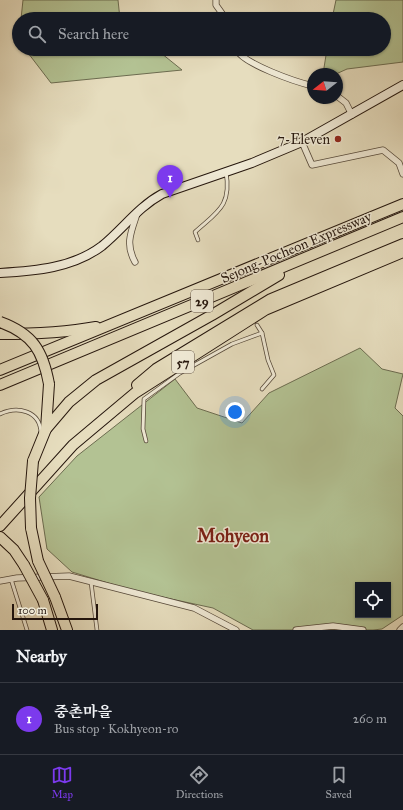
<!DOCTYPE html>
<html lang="en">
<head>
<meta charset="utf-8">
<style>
  :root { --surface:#171b24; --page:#20242c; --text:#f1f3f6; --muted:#9ea1a6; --line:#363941; --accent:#7c3aed }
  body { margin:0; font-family:"IM FELL Great Primer","Noto Serif KR",serif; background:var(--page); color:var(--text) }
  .controls { position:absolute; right:12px; bottom:12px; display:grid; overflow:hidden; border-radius:0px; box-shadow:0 1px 3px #0004 }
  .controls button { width:36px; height:36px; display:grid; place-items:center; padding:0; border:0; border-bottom:1px solid var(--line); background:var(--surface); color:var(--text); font:20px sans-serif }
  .compass { position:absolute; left:307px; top:68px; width:36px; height:36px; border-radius:50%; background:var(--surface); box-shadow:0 1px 3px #0004; rotate:253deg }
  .scale { position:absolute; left:12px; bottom:10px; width:86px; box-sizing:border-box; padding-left:4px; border:2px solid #25160d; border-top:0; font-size:11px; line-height:14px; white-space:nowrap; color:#25160d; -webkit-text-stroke:3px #efe9d5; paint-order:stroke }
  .you { position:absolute; left:235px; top:412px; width:14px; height:14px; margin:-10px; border:3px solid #fff; border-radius:50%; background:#1a73e8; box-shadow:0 0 0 6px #1a73e833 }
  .badge { display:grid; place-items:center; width:26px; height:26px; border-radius:50%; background:var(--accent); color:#fff; font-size:13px; font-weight:700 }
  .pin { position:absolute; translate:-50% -33px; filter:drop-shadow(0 1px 2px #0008) }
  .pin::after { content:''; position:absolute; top:21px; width:14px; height:12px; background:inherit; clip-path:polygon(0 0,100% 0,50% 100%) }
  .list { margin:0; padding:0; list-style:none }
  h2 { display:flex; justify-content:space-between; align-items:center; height:52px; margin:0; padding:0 16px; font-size:17px }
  h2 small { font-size:13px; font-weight:400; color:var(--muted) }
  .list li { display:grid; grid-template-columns:26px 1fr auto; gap:12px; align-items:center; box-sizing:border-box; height:72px; padding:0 16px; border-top:1px solid var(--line) }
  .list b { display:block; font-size:15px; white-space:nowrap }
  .list p { margin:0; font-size:13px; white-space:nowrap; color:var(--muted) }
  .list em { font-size:13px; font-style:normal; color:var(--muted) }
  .icon { flex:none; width:22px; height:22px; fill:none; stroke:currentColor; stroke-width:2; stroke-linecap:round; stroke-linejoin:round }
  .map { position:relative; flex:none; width:403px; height:630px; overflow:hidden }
  .search { position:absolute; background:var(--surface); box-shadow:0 1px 3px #0004; left:12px; right:12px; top:12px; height:44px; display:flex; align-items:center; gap:10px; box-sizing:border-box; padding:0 14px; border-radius:22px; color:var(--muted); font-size:15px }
  .sheet { height:124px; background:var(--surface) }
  nav { display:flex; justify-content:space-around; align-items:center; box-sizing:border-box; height:56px; border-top:1px solid var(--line); background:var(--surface); font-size:11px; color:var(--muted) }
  nav a { display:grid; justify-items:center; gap:2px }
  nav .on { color:var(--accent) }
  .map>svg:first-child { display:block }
  .green { fill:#b3c293; stroke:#6c6c50; fill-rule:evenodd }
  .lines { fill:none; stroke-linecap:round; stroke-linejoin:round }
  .lane-casing { stroke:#554839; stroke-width:4.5 }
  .street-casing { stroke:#554839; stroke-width:7 }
  .secondary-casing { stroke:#25160d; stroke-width:10 }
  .highway-casing { stroke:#25160d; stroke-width:12 }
  .lane { stroke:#efe9d5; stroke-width:3 }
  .street { stroke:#efe9d5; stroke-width:5.5 }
  .secondary { stroke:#efe9d5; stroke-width:8 }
  .highway { stroke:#e6ddbe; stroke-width:10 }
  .highway-bridge-casing { stroke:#25160d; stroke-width:12; stroke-linecap:butt }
  .highway-bridge { stroke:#e6ddbe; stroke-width:10 }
  .poi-dot { fill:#8f2418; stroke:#efe9d5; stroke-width:1.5 }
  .labels { text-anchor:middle; stroke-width:3; stroke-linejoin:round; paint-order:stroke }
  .shield { fill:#efe9d5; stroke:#625549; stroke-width:1 }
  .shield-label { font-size:13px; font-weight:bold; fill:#25160d }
  .poi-label { font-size:14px; fill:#25160d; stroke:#efe9d5; text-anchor:end }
  .street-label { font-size:14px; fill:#25160d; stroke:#efe9d5 }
  .district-label { font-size:18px; font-weight:bold; fill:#7a1f14; stroke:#efe9d5 }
</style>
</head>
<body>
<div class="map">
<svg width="403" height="630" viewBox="0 0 403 630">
  <rect width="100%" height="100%" fill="#e6ddbe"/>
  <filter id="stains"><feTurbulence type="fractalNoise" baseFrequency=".005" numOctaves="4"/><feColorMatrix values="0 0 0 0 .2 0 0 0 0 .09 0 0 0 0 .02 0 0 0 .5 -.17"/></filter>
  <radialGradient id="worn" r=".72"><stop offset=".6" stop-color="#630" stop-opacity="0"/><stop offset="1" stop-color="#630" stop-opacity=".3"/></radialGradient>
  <g class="green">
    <path d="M23,0h95l2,19h-99z"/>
    <path d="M336,0h67v62l-56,7 -11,5h-13l4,-25h57v-30h-52z"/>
    <path d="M25,49h131l26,21 -131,13z"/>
    <path d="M360,348l22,21 21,5 -8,34 8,8v199l-21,14 -9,1h-120l-40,-22 -79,-17 -62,-19 -25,-23 -8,-52 38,-41 98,-77 22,29 45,15 27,-30zM358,585h30v30h-30z"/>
  </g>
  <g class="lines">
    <defs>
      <g id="lane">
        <path d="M198,240l-3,-8c22,-20 37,-26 31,-60"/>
        <path d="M262,389l12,-14 -6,-15 -6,-27"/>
        <path d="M0,414c17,-8 40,-4 41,19"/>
        <path d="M146,441l-3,-12 1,-30 36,-26 52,-29 30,-11 -5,-8"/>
        <path d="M11,579l16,51"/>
        <path d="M91,582l6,48"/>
      </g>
      <g id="street">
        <path d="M216,0v5l10,14"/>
        <path d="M236,49c7,15 60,33 77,37"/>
        <path d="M337,96l9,7 6,12"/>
        <path d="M302,142l10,23 71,-15 16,13 4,11"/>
        <path d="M135,262c-10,-18 -4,-30 2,-48"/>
        <path d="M0,581l17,-3 52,-2 125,32 42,22"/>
        <path d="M296,630l37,-4 30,4"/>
        <path d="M400,630l3,-3"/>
      </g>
      <path id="secondary" d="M0,273c35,-2 73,-5 102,-27 21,-17 36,-39 60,-52l90,-31 50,-21 101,-57"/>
      <g id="highway">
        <path d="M0,334c33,0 64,-1 96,-7"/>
        <path d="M0,370l403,-166"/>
        <path d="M0,385l403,-168"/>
        <path d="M137,385l19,-16 115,-70 132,-55"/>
        <path d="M46,429l3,-45"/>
        <path d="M33,461l13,-32 23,-27 27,-22 116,-65 67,-40"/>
        <path d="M0,526l73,-81 62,-52 130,-83 138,-58"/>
        <path d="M31,528l7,33"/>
        <path d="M0,537l14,13 10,15"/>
        <path d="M55,597l12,33"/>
        <path d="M43,600l9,30"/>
      </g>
    </defs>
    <use href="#lane" class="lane-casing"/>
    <use href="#street" class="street-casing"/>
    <use href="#secondary" class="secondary-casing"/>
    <use href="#highway" class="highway-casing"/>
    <use href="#lane" class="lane"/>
    <use href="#street" class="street"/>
    <use href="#secondary" class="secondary"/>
    <use href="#highway" class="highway"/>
    <defs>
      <g id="highway-bridge">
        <path d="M0,322c33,12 43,29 49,62"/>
        <path d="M31,528l-1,-30 3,-37"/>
        <path d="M38,561l17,36"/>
        <path d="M24,565l19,35"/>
      </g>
    </defs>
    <use href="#highway-bridge" class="highway-bridge-casing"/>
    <use href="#highway-bridge" class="highway-bridge"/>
  </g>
  <circle class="poi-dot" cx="338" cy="139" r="4"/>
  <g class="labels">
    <g class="shield">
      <rect x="191" y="290" width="22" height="22" rx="3"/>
      <rect x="172" y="351" width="22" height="22" rx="3"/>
    </g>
    <g class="shield-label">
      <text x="202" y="306">29</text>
      <text x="183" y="367">57</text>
    </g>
    <g class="poi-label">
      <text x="330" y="144">7-Eleven</text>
    </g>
    <g class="street-label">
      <text transform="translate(296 247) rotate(-23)" y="5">Sejong-Pocheon Expressway</text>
    </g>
    <g class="district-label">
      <text x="233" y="542">Mohyeon</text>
    </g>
  </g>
  <rect width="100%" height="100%" filter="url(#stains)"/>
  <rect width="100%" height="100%" fill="url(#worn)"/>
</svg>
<div class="controls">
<button><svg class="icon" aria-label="locate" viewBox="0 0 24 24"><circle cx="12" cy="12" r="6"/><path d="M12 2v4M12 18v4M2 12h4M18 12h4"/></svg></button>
</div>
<svg class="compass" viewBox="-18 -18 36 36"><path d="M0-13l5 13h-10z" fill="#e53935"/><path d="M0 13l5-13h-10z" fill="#9ea1a6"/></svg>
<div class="scale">100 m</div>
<div class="you"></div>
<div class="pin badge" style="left:170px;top:198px">1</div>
<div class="search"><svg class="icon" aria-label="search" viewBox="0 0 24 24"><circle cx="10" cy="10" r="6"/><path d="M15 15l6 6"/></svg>Search here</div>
</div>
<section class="sheet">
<h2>Nearby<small></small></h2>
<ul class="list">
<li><span class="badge">1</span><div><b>중촌마을</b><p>Bus stop · Kokhyeon-ro</p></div><em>260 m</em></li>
</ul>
</section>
<nav>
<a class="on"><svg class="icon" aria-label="map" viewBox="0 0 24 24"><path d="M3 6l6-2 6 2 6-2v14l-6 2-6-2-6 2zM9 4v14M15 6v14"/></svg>Map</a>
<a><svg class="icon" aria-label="directions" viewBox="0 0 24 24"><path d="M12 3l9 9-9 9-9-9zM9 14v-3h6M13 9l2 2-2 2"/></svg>Directions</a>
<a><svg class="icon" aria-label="saved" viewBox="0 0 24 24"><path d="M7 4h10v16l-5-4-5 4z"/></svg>Saved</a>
</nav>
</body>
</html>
